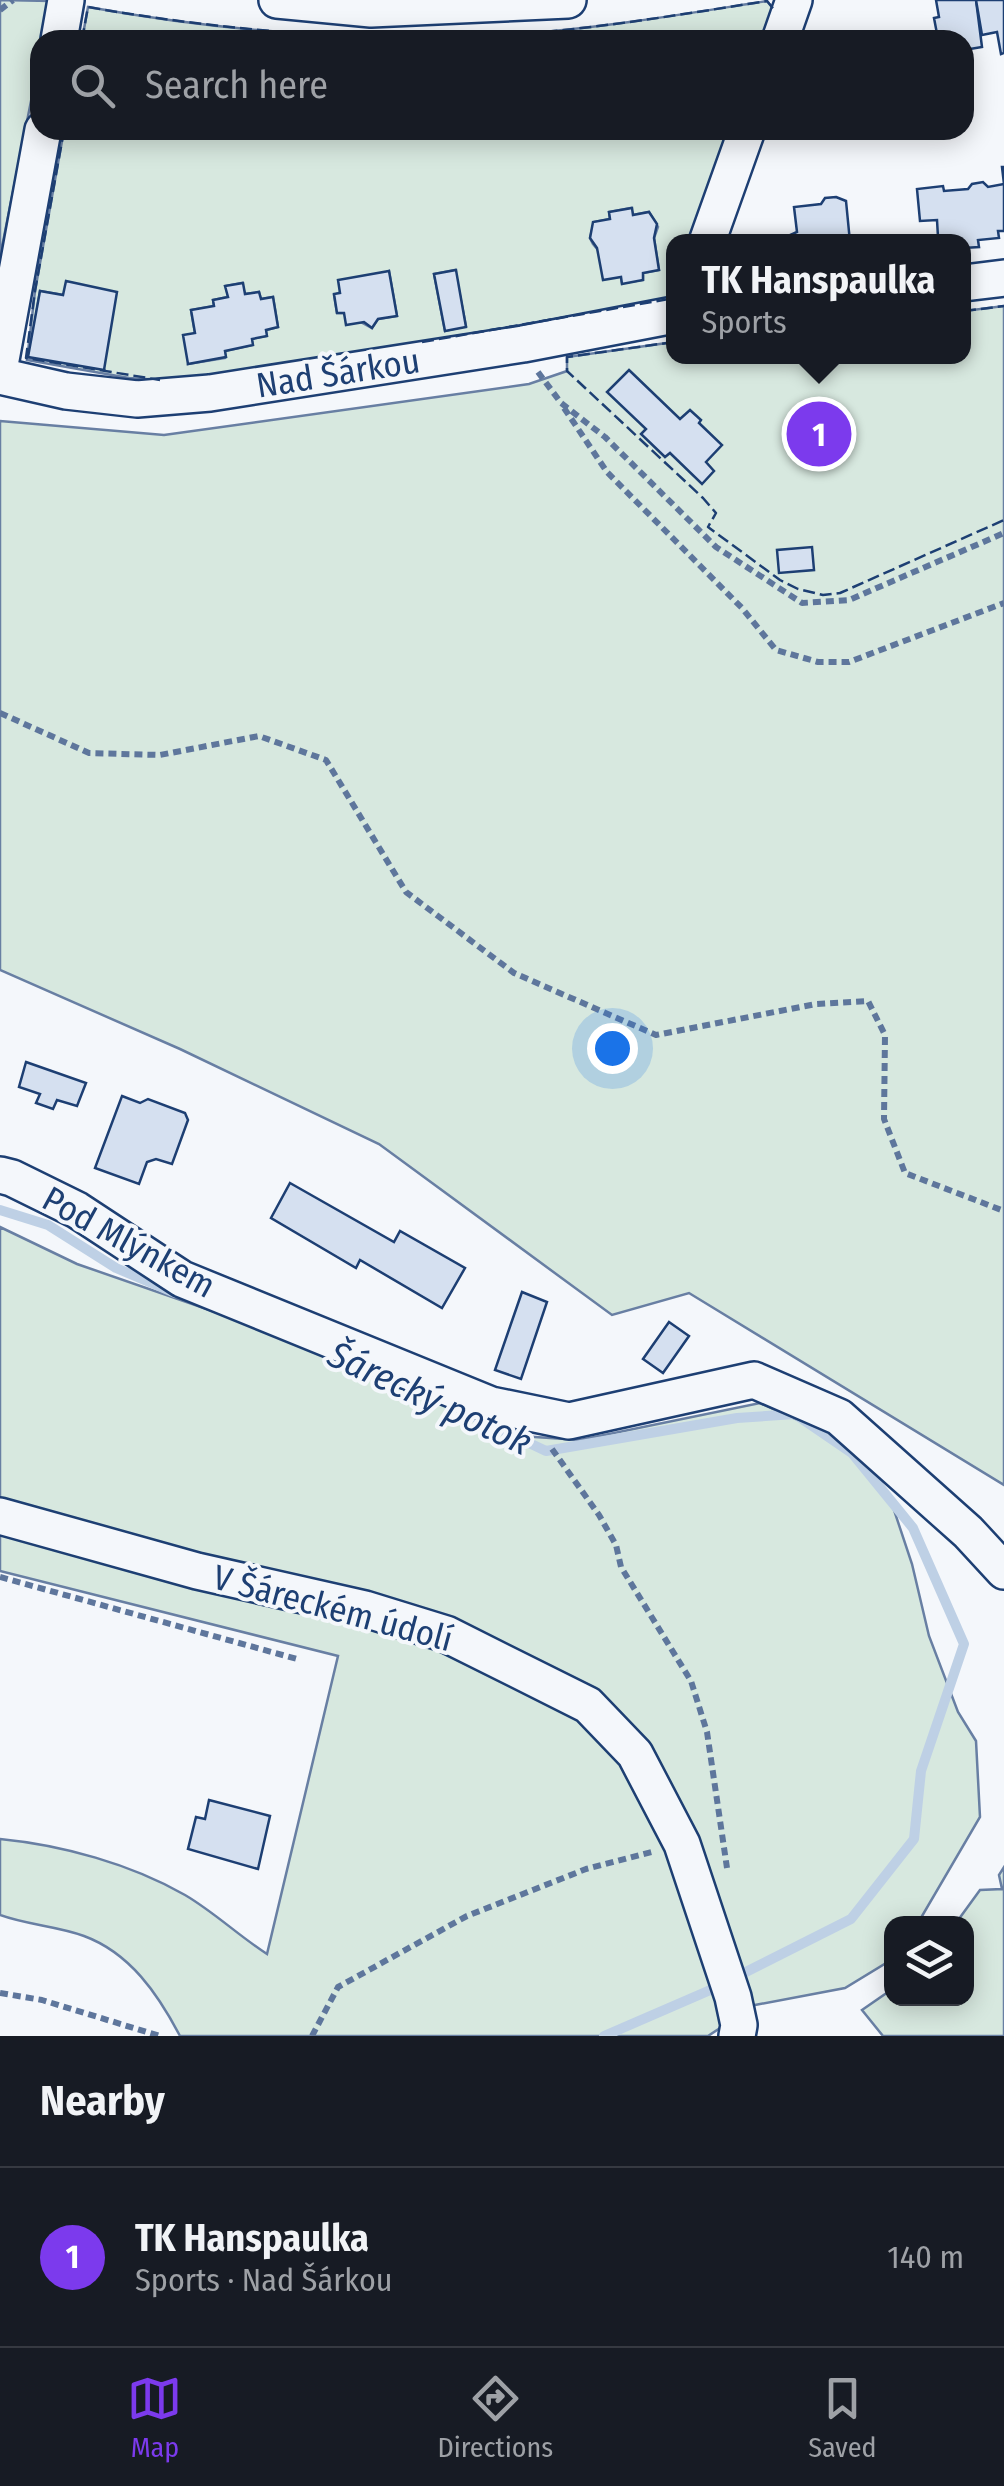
<!DOCTYPE html>
<html lang="en">
<head>
<meta charset="utf-8">
<style>
  :root { --surface:#171b24; --page:#20242c; --text:#f1f3f6; --muted:#9ea1a6; --line:#363941; --accent:#7c3aed }
  body { margin:0; font-family:"Fira Sans Condensed",sans-serif; background:var(--page); color:var(--text) }
  .controls { position:absolute; right:30px; bottom:30px; display:grid; overflow:hidden; border-radius:20px; box-shadow:0 5px 25px #0003 }
  .controls button { width:90px; height:90px; display:grid; place-items:center; padding:0; border:0; border-bottom:2px solid var(--line); background:var(--surface); color:var(--text); font:50px sans-serif }
  .you { position:absolute; left:612px; top:1048px; width:35px; height:35px; margin:-25px; border:8px solid #fff; border-radius:50%; background:#1a73e8; box-shadow:0 0 0 15px #1a73e833 }
  .badge { display:grid; place-items:center; width:65px; height:65px; border-radius:50%; background:var(--accent); color:#fff; font-size:32px; font-weight:700 }
  .pin { position:absolute; translate:-50% -50%; border:5px solid #fff; box-shadow:0 2px 10px #0006 }
  .popup { position:absolute; left:666px; top:234px; width:305px; height:130px; box-sizing:border-box; display:grid; place-content:center; border-radius:20px; background:var(--surface); filter:drop-shadow(0 2px 8px #0005); font-size:32px; white-space:nowrap; color:var(--muted) }
  .popup b { font-size:38px; color:var(--text) }
  .popup::after { content:''; position:absolute; left:50%; top:100%; margin-left:-20px; border:20px solid transparent; border-top-color:var(--surface) }
  .list { margin:0; padding:0; list-style:none }
  h2 { display:flex; justify-content:space-between; align-items:center; height:130px; margin:0; padding:0 40px; font-size:42px }
  h2 small { font-size:32px; font-weight:400; color:var(--muted) }
  .list li { display:grid; grid-template-columns:65px 1fr auto; gap:30px; align-items:center; box-sizing:border-box; height:180px; padding:0 40px; border-top:2px solid var(--line) }
  .list b { display:block; font-size:38px; white-space:nowrap }
  .list p { margin:0; font-size:32px; white-space:nowrap; color:var(--muted) }
  .list em { font-size:32px; font-style:normal; color:var(--muted) }
  .icon { flex:none; width:55px; height:55px; fill:none; stroke:currentColor; stroke-width:2; stroke-linecap:round; stroke-linejoin:round }
  .map { position:relative; flex:none; width:1004px; height:2036px; overflow:hidden }
  .search { position:absolute; background:var(--surface); box-shadow:0 5px 25px #0003; left:30px; right:30px; top:30px; height:110px; display:flex; align-items:center; gap:25px; box-sizing:border-box; padding:0 35px; border-radius:30px; color:var(--muted); font-size:38px }
  .sheet { height:310px; background:var(--surface) }
  nav { display:flex; justify-content:space-around; align-items:center; box-sizing:border-box; height:140px; border-top:2px solid var(--line); background:var(--surface); font-size:28px; color:var(--muted) }
  nav a { display:grid; justify-items:center; gap:5px }
  nav .on { color:var(--accent) }
  .map>svg:first-child { display:block }
  .green { fill:#d7e8df; stroke:#687fa3; stroke-width:2.5; fill-rule:evenodd }
  .lines { fill:none; stroke-linecap:round; stroke-linejoin:round }
  .stream { stroke:#bed0e5; stroke-width:10 }
  .building { fill:#d5e0f0; stroke:#1d3f73; stroke-width:2.5 }
  .minor-casing { stroke:#1d3f73; stroke-width:40 }
  .path { stroke:#5e769c; stroke-width:6; stroke-dasharray:8 5; stroke-linecap:butt }
  .minor { stroke:#f4f7fb; stroke-width:35 }
  .fence { stroke:#1d3f73; stroke-width:2.5; stroke-dasharray:12 5; stroke-linecap:butt }
  .labels { text-anchor:middle; stroke-width:8; stroke-linejoin:round; paint-order:stroke }
  .street-label { font-size:35px; fill:#1d3f73; stroke:#f4f7fb }
  .water-label { font-size:38px; font-style:italic; fill:#1d3f73; stroke:#f4f7fb }
</style>
</head>
<body>
<div class="map">
<svg width="1004" height="2036" viewBox="0 0 1004 2036">
  <rect width="100%" height="100%" fill="#f4f7fb"/>
  <g class="green">
    <path d="M0,0l51,1 -8,39h-3v16l-40,201z"/>
    <path d="M767,1l9,11 -10,28h-684l6,-33c143,26 286,36 431,27 83,-6 165,-20 248,-33z"/>
    <path d="M64,130h668l-41,111 -17,1v44l-5,13 -358,63 -134,19 -48,-3 -102,-18 8,-69zM631,208l2,7 16,-3 9,15 -4,11 5,32 -16,3v7l-21,3 -1,-6 -28,-33 -3,-6 4,-16 16,-3 -1,-7zM455,270l11,56 -21,5 -11,-57zM389,271l8,45 -19,3 -6,9 -28,-15h-7l-3,-18zM242,283l3,11 14,-2 2,7 12,-2 5,30 -12,3v6l-14,3v6l-27,6v7l-37,6 7,-31 -4,-23 23,-4 -1,-6 15,-3 -2,-11zM40,291l23,4 41,74 -75,-11z"/>
    <path d="M1004,306v1179l-315,-192 -77,22 -233,-171 -199,-95 -180,-79v-549l164,14 365,-51 38,-13v-14l107,-15v14h290v-45z"/>
    <path d="M0,1227l77,37 167,58 276,114 60,4 180,-37 98,44 33,54 21,63 17,72 29,76 18,29 4,76 -62,106 -26,1 -1,36 -46,28 -90,17 -47,31h-528c-22,-42 -50,-83 -96,-100 -27,-10 -57,-11 -84,-21v-76c62,6 131,25 185,56 29,17 54,41 82,59l71,-298 -338,-85z"/>
    <path d="M1004,1867v169h-121l-21,-26 29,-20 1,8h74v-74l-10,-1 24,-33 22,-1 -3,-14z"/>
  </g>
  <g class="lines">
    <g class="stream">
      <path d="M0,1210l48,15 68,43 59,25"/>
      <path d="M468,1414l78,37 191,-33 58,-4 57,39 61,75 51,116 -43,127 -7,68 -63,80 -143,72 -104,45"/>
    </g>
  </g>
  <g class="building">
    <path d="M936,0h40l6,47 -18,3v-10l-26,-1 -4,-21 5,-1z"/>
    <path d="M976,0h28v53l-3,1 -4,-22 -15,3z"/>
    <path d="M1002,167h2v64h-6l1,7 -21,2 1,7 -15,1v-6h-18v-5h-8l-1,-17 -17,1 -3,-32 26,-3 1,5 24,-2 4,-5 11,-2 5,5 16,-3z"/>
    <path d="M836,197l10,4 4,41h-60v-7l7,-3 -3,-25 27,-3 4,-6z"/>
    <path d="M632,208l1,7 16,-3 8,12 -3,14 5,32 -16,3v7l-21,4 -1,-7 -18,3 -6,-32 -7,-10 3,-16 17,-3 -1,-7z"/>
    <path d="M456,270l10,57 -21,4 -11,-57z"/>
    <path d="M389,271l8,45 -19,3 -6,9 -8,-6 -18,3 -2,-12h-7l-3,-19 6,-1 -2,-13z"/>
    <path d="M66,281l51,11 -13,78 -76,-13 12,-66 23,4z"/>
    <path d="M243,283l2,11 14,-2 2,7 12,-2 5,30 -12,3 1,6 -15,3 1,6 -28,6 1,6 -38,7 -5,-29 12,-2 -4,-23 23,-4 -1,-6 15,-3 -3,-11z"/>
    <path d="M629,370l51,49 10,-9 11,10 -2,3 23,22 -16,17 8,9 -12,13 -32,-31 -5,4 -24,-23 5,-5 -39,-37z"/>
    <path d="M812,547l2,23 -35,3 -2,-23z"/>
    <path d="M26,1062l60,21 -9,23 -20,-6 -4,9 -17,-6 4,-9 -21,-7z"/>
    <path d="M122,1096l18,7 8,-4 37,14 3,7 -16,44 -16,-5 -9,3 -8,22 -44,-16z"/>
    <path d="M290,1183l104,59 6,-11 65,37 -23,40 -82,-48 -4,8 -85,-50z"/>
    <path d="M522,1292l25,10 -26,77 -26,-9z"/>
    <path d="M669,1322l20,14 -26,37 -20,-14z"/>
    <path d="M209,1800l61,16 -12,53 -70,-20 8,-32 9,2z"/>
  </g>
  <g class="lines">
    <defs>
      <g id="minor">
        <path d="M277,0l94,9 197,-9"/>
        <path d="M59,40l7,-40"/>
        <path d="M780,40l14,-40"/>
        <path d="M707,242l40,-112"/>
        <path d="M964,283l40,-5"/>
        <path d="M0,365l43,-235"/>
        <path d="M0,376l66,15 71,8 73,-6 313,-49 151,-29"/>
        <path d="M0,1175l12,3 65,32 105,69 309,126 78,16 185,-41 85,37 129,115 36,39"/>
        <path d="M0,1516l197,55 168,38 81,25 142,71 47,49 47,90 51,153 6,28 -2,11"/>
      </g>
    </defs>
    <use href="#minor" class="minor-casing"/>
    <g class="path">
      <path d="M0,10l13,-10"/>
      <path d="M538,372l23,31 44,34 111,110 86,56 47,-3 155,-67"/>
      <path d="M564,408l43,64 135,136 34,42 42,12h31l155,-59"/>
      <path d="M0,713l89,40 71,2 99,-19 67,24 80,132 108,81 142,62 160,-31 52,-3 17,34 -1,84 21,54 99,38"/>
      <path d="M552,1449l47,66 17,30 5,22 70,114 16,51 20,136"/>
      <path d="M0,1577l297,82"/>
      <path d="M0,1993l42,7 118,36"/>
      <path d="M312,2036l26,-49 129,-71 119,-47 66,-17"/>
    </g>
    <use href="#minor" class="minor"/>
    <g class="fence">
      <path d="M82,40l6,-33c143,25 285,36 431,27 83,-6 165,-20 248,-33l9,11"/>
      <path d="M64,130l-29,161 -9,67 134,22"/>
      <path d="M964,311l40,-5"/>
      <path d="M422,342l247,-43 5,-13"/>
      <path d="M674,342l-107,15v14l136,127 13,15 -8,14 72,53 18,9 25,6 17,-2 164,-73"/>
    </g>
  </g>
  <g class="labels">
    <g class="street-label">
      <text transform="translate(338 373) rotate(-9)" y="12">Nad Šárkou</text>
      <text transform="translate(129 1242) rotate(29)" y="12">Pod Mlýnkem</text>
      <text transform="translate(333 1608) rotate(15)" y="12">V Šáreckém údolí</text>
    </g>
    <g class="water-label">
      <text transform="translate(430 1398) rotate(25)" y="13">Šárecký potok</text>
    </g>
  </g>
</svg>
<div class="controls">
<button><svg class="icon" aria-label="layers" viewBox="0 0 24 24"><path d="M12 4l9 5-9 5-9-5zM3 14l9 5 9-5"/></svg></button>
</div>
<div class="you"></div>
<div class="pin badge" style="left:819px;top:434px">1</div>
<div class="popup"><b>TK Hanspaulka</b>Sports</div>
<div class="search"><svg class="icon" aria-label="search" viewBox="0 0 24 24"><circle cx="10" cy="10" r="6"/><path d="M15 15l6 6"/></svg>Search here</div>
</div>
<section class="sheet">
<h2>Nearby<small></small></h2>
<ul class="list">
<li><span class="badge">1</span><div><b>TK Hanspaulka</b><p>Sports · Nad Šárkou</p></div><em>140 m</em></li>
</ul>
</section>
<nav>
<a class="on"><svg class="icon" aria-label="map" viewBox="0 0 24 24"><path d="M3 6l6-2 6 2 6-2v14l-6 2-6-2-6 2zM9 4v14M15 6v14"/></svg>Map</a>
<a><svg class="icon" aria-label="directions" viewBox="0 0 24 24"><path d="M12 3l9 9-9 9-9-9zM9 14v-3h6M13 9l2 2-2 2"/></svg>Directions</a>
<a><svg class="icon" aria-label="saved" viewBox="0 0 24 24"><path d="M7 4h10v16l-5-4-5 4z"/></svg>Saved</a>
</nav>
</body>
</html>
